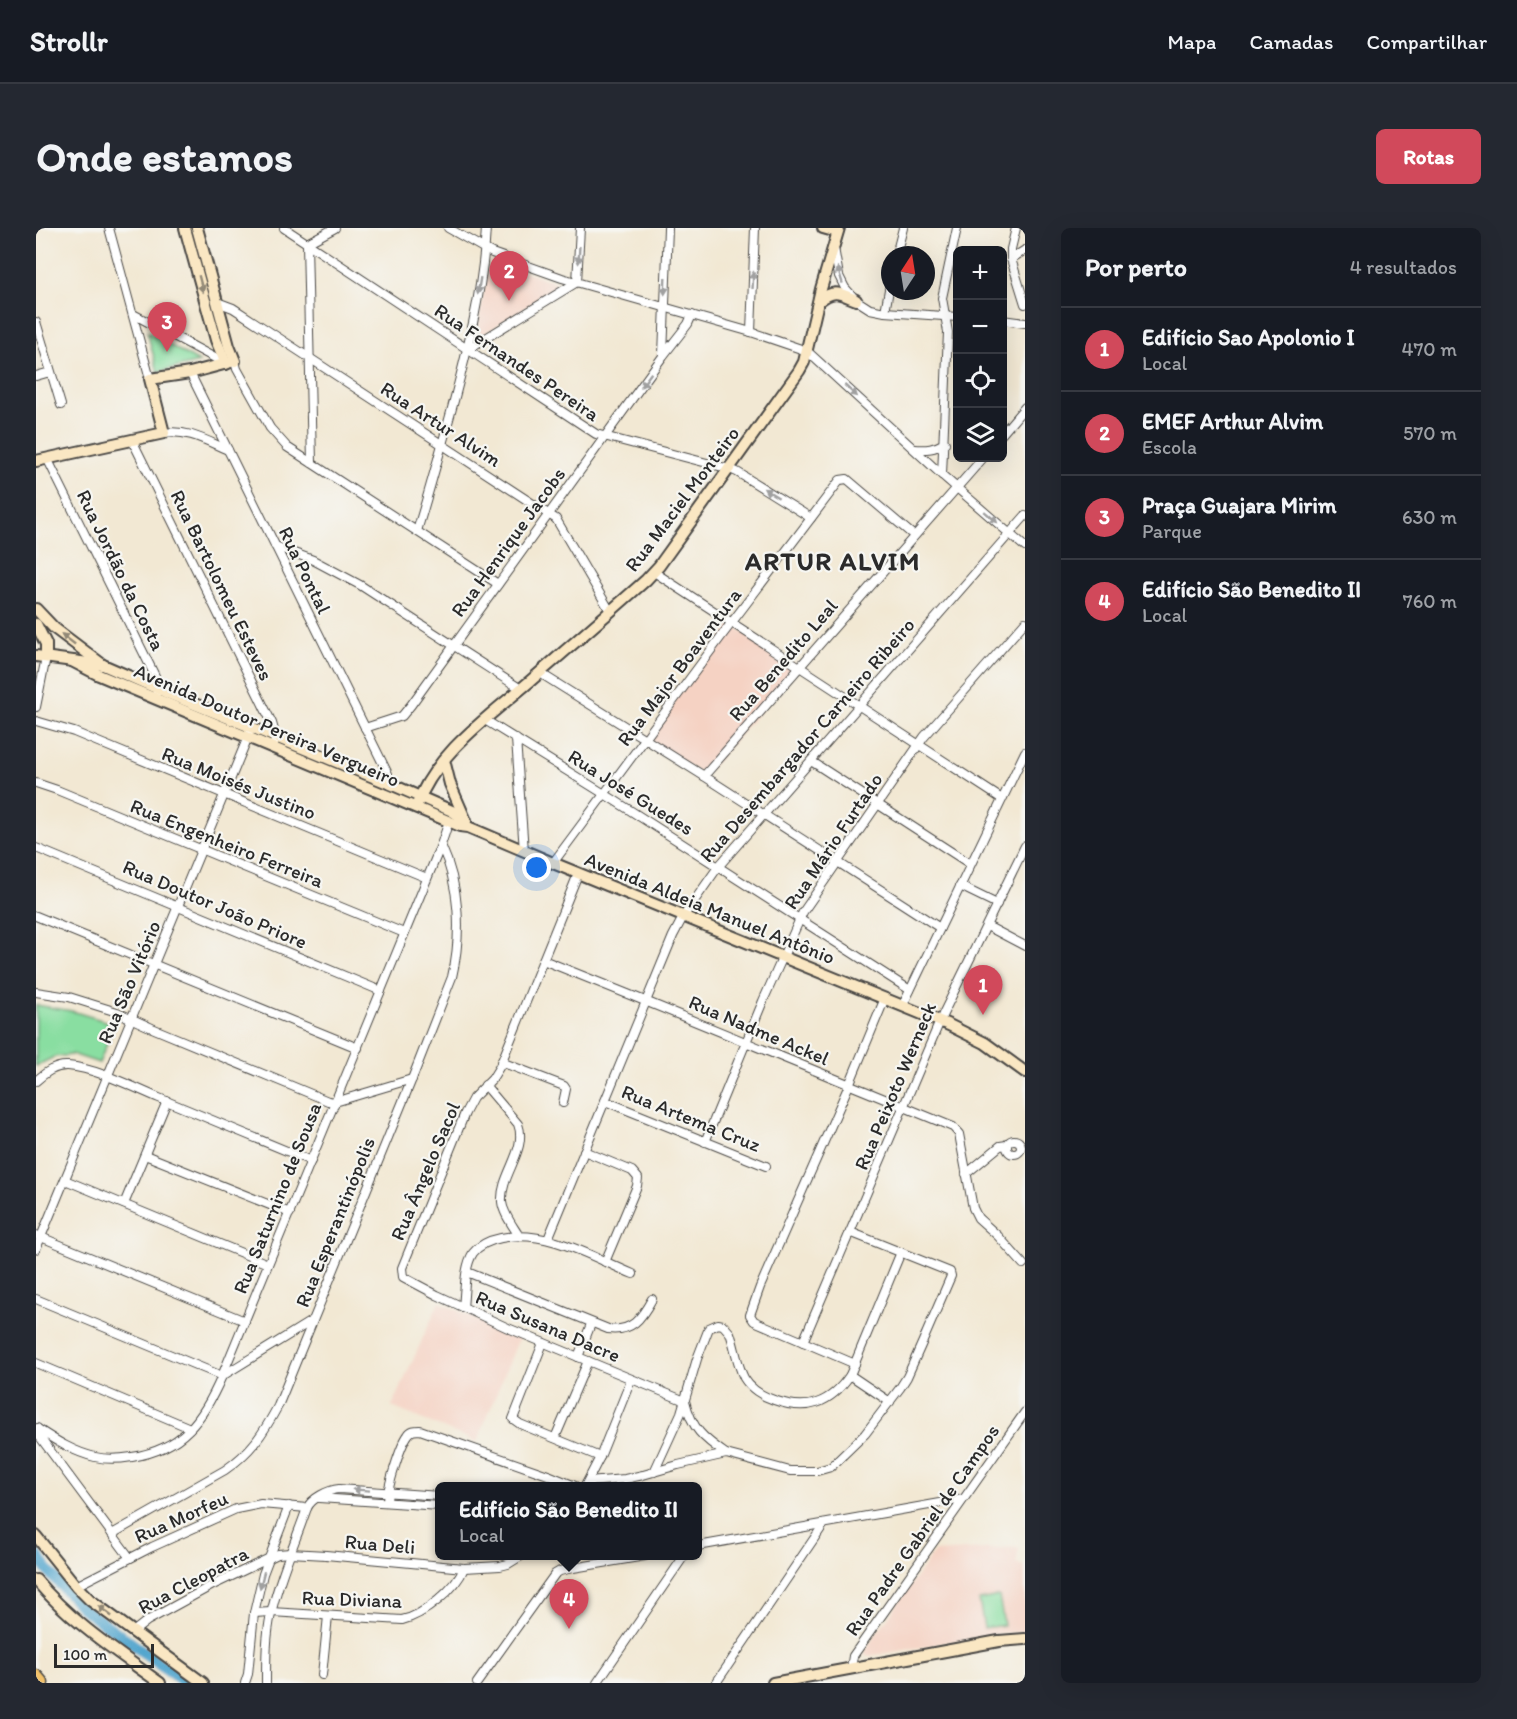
<!DOCTYPE html>
<html lang="pt">
<head>
<meta charset="utf-8">
<style>
  :root { --surface:#171b24; --page:#242831; --text:#f1f3f6; --muted:#9ea1a6; --line:#363941; --accent:#d1495b }
  body { margin:0; font-family:Itim,sans-serif; background:var(--page); color:var(--text) }
  .controls { position:absolute; right:18px; top:18px; display:grid; overflow:hidden; border-radius:9px; box-shadow:0 6px 24px #0002 }
  .controls button { width:54px; height:54px; display:grid; place-items:center; padding:0; border:0; border-bottom:2px solid var(--line); background:var(--surface); color:var(--text); font:30px sans-serif }
  .compass { position:absolute; left:845px; top:18px; width:54px; height:54px; border-radius:50%; background:var(--surface); box-shadow:0 6px 24px #0002; rotate:12deg }
  .scale { position:absolute; left:18px; bottom:15px; width:100px; box-sizing:border-box; padding-left:6px; border:3px solid #2b2b2b; border-top:0; font-size:16px; line-height:21px; white-space:nowrap; color:#2b2b2b; -webkit-text-stroke:4px #f6f6f2; paint-order:stroke }
  .you { position:absolute; left:501px; top:640px; width:21px; height:21px; margin:-15px; border:4px solid #fff; border-radius:50%; background:#1a73e8; box-shadow:0 0 0 9px #1a73e833 }
  .badge { display:grid; place-items:center; width:39px; height:39px; border-radius:50%; background:var(--accent); color:#fff; font-size:20px; font-weight:700 }
  .pin { position:absolute; translate:-50% -50px; filter:drop-shadow(0 2px 3px #0008) }
  .pin::after { content:''; position:absolute; top:32px; width:21px; height:18px; background:inherit; clip-path:polygon(0 0,100% 0,50% 100%) }
  .popup { position:absolute; left:399px; top:1254px; width:267px; height:78px; box-sizing:border-box; display:grid; place-content:center; border-radius:9px; background:var(--surface); filter:drop-shadow(0 2px 4px #0005); font-size:20px; white-space:nowrap; color:var(--muted) }
  .popup b { font-size:22px; color:var(--text) }
  .popup::after { content:''; position:absolute; left:50%; top:100%; margin-left:-12px; border:12px solid transparent; border-top-color:var(--surface) }
  .list { margin:0; padding:0; list-style:none }
  h2 { display:flex; justify-content:space-between; align-items:center; height:78px; margin:0; padding:0 24px; font-size:26px }
  h2 small { font-size:20px; font-weight:400; color:var(--muted) }
  .list li { display:grid; grid-template-columns:39px 1fr auto; gap:18px; align-items:center; box-sizing:border-box; height:84px; padding:0 24px; border-top:2px solid var(--line) }
  .list b { display:block; font-size:22px; white-space:nowrap }
  .list p { margin:0; font-size:20px; white-space:nowrap; color:var(--muted) }
  .list em { font-size:20px; font-style:normal; color:var(--muted) }
  .icon { flex:none; width:33px; height:33px; fill:none; stroke:currentColor; stroke-width:2; stroke-linecap:round; stroke-linejoin:round }
  .map { position:relative; flex:none; width:989px; height:1455px; overflow:hidden; border-radius:9px }
  header { display:flex; align-items:center; gap:36px; box-sizing:border-box; height:84px; padding:0 30px; background:var(--surface); border-bottom:2px solid var(--line) }
  header strong { font-size:28px }
  nav { display:flex; gap:33px; margin-inline-start:auto; font-size:21px }
  .intro { display:flex; align-items:center; justify-content:space-between; box-sizing:border-box; height:144px; padding:0 36px }
  h1 { margin:0; font-size:42px }
  .button { padding:15px 27px; border-radius:9px; background:var(--accent); color:#fff; font-size:21px; font-weight:700 }
  main { display:flex; gap:36px; padding:0 36px }
  aside { flex:1; background:var(--surface); border-radius:9px; box-shadow:0 6px 24px #0002 }
  .map>svg:first-child { display:block }
  .built { fill:#f5d2c3 }
  .green { fill:#89dea1; stroke:#5a8466; stroke-width:1.5 }
  .lines { fill:none; stroke-linecap:round; stroke-linejoin:round }
  .river { stroke:#52a6ce; stroke-width:12 }
  .street-casing { stroke:#494744; stroke-width:10 }
  .secondary-casing { stroke:#494744; stroke-width:14 }
  .primary-casing { stroke:#494744; stroke-width:15 }
  .street { stroke:#fff; stroke-width:8 }
  .secondary { stroke:#fae7c3; stroke-width:10 }
  .primary { stroke:#f3c26a; stroke-width:12 }
  .oneway { fill:#a0a0a0 }
  .oneway2 { fill:#928977 }
  .labels { text-anchor:middle; stroke-width:4.5; stroke-linejoin:round; paint-order:stroke }
  .street-label { font-size:20px; fill:#2b2b2b; stroke:#f6f6f2 }
  .district-label { font-size:26px; font-weight:bold; letter-spacing:1.5px; fill:#2b2b2b; stroke:#f6f6f2 }
</style>
</head>
<body>
<header>
<strong>Strollr</strong>
<nav><a>Mapa</a><a>Camadas</a><a>Compartilhar</a></nav>
</header>
<div class="intro"><h1>Onde estamos</h1><a class="button">Rotas</a></div>
<main>
<div class="map">
<svg width="989" height="1455" viewBox="0 0 989 1455">
  <rect width="100%" height="100%" fill="#f6f6f2"/>
  <filter id="ink" filterUnits="userSpaceOnUse"><feTurbulence type="fractalNoise" baseFrequency=".0167" numOctaves="2"/><feDisplacementMap in="SourceGraphic" scale="12" xChannelSelector="R" yChannelSelector="G"/><feConvolveMatrix kernelMatrix="1 2 1 2 8 2 1 2 1" color-interpolation-filters="sRGB"/></filter>
  <filter id="wash" filterUnits="userSpaceOnUse"><feTurbulence type="fractalNoise" baseFrequency=".008" numOctaves="4" result="noise"/><feDisplacementMap in="SourceGraphic" scale="24" xChannelSelector="R" yChannelSelector="G"/><feGaussianBlur stdDeviation="1.35" result="paint"/><feColorMatrix in="noise" values="0 0 0 0 0 0 0 0 0 0 0 0 0 0 0 0 0 1.4 0 .05"/><feComposite in="paint" operator="in"/></filter>
  <g filter="url(#wash)">
    <rect width="100%" height="100%" fill="#f2e8d3"/>
    <g class="built">
      <path d="M455,32l65,23v4l-1,2 -76,48 -2,-2 11,-71z"/>
      <path d="M695,396l67,43 -94,109 -58,-37z"/>
      <path d="M403,1074l80,36 -42,104 -85,-35z"/>
      <path d="M983,1319l-3,17 9,2v66l-19,1 -137,23 -4,-1v-5l69,-98z"/>
    </g>
    <g class="green">
      <path d="M111,104l52,30 -41,10z"/>
      <path d="M0,777l36,6 43,13 -16,39 -27,-9 -1,1 -17,2 -18,9z"/>
      <path d="M963,1368l5,29 -20,3 -5,-28z"/>
    </g>
    <g class="lines">
      <path class="river" d="M0,1327l13,17 35,37 102,74"/>
    </g>
  </g>
  <g filter="url(#ink)">
    <g class="lines">
      <defs>
        <g id="street">
          <path d="M73,0l41,151"/>
          <path d="M248,0l312,206 134,35 7,3 74,46"/>
          <path d="M412,0l44,25 70,25 189,54 56,19 135,124 83,72"/>
          <path d="M980,0l-5,21v10l14,45"/>
          <path d="M798,20l5,28 6,12 11,12 14,9 15,3 73,5"/>
          <path d="M860,27l7,-27"/>
          <path d="M975,31l14,-9"/>
          <path d="M541,54l3,-54"/>
          <path d="M181,74l16,6 323,211 54,92"/>
          <path d="M849,84l5,-28"/>
          <path d="M97,86l93,50"/>
          <path d="M966,92l23,3"/>
          <path d="M0,94l25,83"/>
          <path d="M715,104l4,-104"/>
          <path d="M432,121l109,-67"/>
          <path d="M627,127l5,-127"/>
          <path d="M199,133l2,8 33,59 17,19 211,137"/>
          <path d="M154,145l198,401v9"/>
          <path d="M0,148l14,-4"/>
          <path d="M128,205c23,-4 43,8 64,17"/>
          <path d="M966,206l23,-27"/>
          <path d="M96,212l140,283 4,14 -3,10"/>
          <path d="M879,221c12,1 19,0 30,-6"/>
          <path d="M11,230l108,218 3,13 -1,3"/>
          <path d="M276,235l-5,-220 28,-15"/>
          <path d="M906,247l6,-143 -6,-34 15,-70"/>
          <path d="M381,303c12,-39 23,-79 34,-119 16,-60 32,-121 35,-184"/>
          <path d="M239,318l38,14 47,25 161,104"/>
          <path d="M618,344l348,227"/>
          <path d="M504,445l164,103 236,152"/>
          <path d="M0,479l10,-50"/>
          <path d="M449,492l129,80 296,190"/>
          <path d="M0,493l38,11 24,10 329,136"/>
          <path d="M329,500l37,-12 9,-11 252,-349 25,-32 4,-9"/>
          <path d="M480,511l8,112"/>
          <path d="M775,533l159,103"/>
          <path d="M668,548l279,-318"/>
          <path d="M0,555l21,7 347,143"/>
          <path d="M0,620l345,143"/>
          <path d="M517,635l170,-229 117,-154 7,-1 66,56"/>
          <path d="M542,646l-78,192 -8,13 -19,19 -8,15 -63,155 1,9 34,18 71,33 177,73c7,28 18,37 41,53"/>
          <path d="M924,658l37,18"/>
          <path d="M0,688l322,132"/>
          <path d="M951,698l38,20"/>
          <path d="M507,732l102,41 308,126 6,7 14,74 5,10 20,18 25,28"/>
          <path d="M0,764l33,5 48,15 35,16 176,73 7,1 77,-23"/>
          <path d="M867,777l122,-253"/>
          <path d="M465,834l63,24 2,3 -3,14"/>
          <path d="M0,853c9,-8 19,-16 32,-15 27,2 65,21 91,32 50,21 101,42 152,63"/>
          <path d="M449,857l33,39c10,26 -18,51 -16,78 1,11 11,24 17,34"/>
          <path d="M569,873l161,65"/>
          <circle cx="978" cy="919" r="7"/>
          <path d="M669,914l58,-141 40,-89 121,-175 101,-115"/>
          <path d="M548,923l48,20 6,7 -1,8 -32,76"/>
          <path d="M109,927l145,58"/>
          <path d="M930,946l34,-28 7,-1"/>
          <path d="M29,952l203,84"/>
          <path d="M88,976l43,-103"/>
          <path d="M0,1007l209,86"/>
          <path d="M512,1011l125,-303 10,-19 35,-50 307,-351"/>
          <path d="M0,1021l214,-517"/>
          <path d="M431,1044l141,57c24,3 33,-10 44,-30"/>
          <path d="M0,1071l186,77 91,-56"/>
          <path d="M427,1079c2,-16 1,-40 10,-54 7,-9 18,-13 28,-15 47,-9 91,19 132,36"/>
          <path d="M767,1114l140,-328 82,-168"/>
          <path d="M507,1115l-30,76 7,5 80,33"/>
          <path d="M542,1129l13,-33"/>
          <path d="M0,1135l154,65"/>
          <path d="M819,1136l-101,-43 -4,-6 10,-28 89,-202 36,-87"/>
          <path d="M814,1147l40,27"/>
          <path d="M1,1200l3,9 90,121"/>
          <path d="M2,1201c18,12 36,23 57,28 12,3 25,2 37,0 50,-8 71,-37 90,-81l219,-531 8,-24"/>
          <path d="M519,1210l33,-77"/>
          <path d="M618,1244l27,-59 16,-54 12,-31 9,-4 5,1 7,8c5,14 7,31 14,45 6,10 18,18 30,22 33,12 56,4 76,-25l51,-123"/>
          <path d="M552,1254l37,-3 18,-4 35,-10 48,-11 64,17h27l14,-4 34,-33 35,-46 7,-11 16,-36 28,-65 -1,-4 -100,-40"/>
          <path d="M549,1258l15,-29 31,-77"/>
          <path d="M283,1270l121,8"/>
          <path d="M351,1274c0,-13 13,-56 21,-67 3,-5 7,-5 12,-5l128,45 27,11"/>
          <path d="M76,1306l113,-64c26,-18 38,-36 53,-64l134,-327 40,-102c10,-43 8,-91 -11,-132"/>
          <path d="M662,1318l265,-47"/>
          <path d="M40,1358l76,-39 84,-38 25,-5 46,4"/>
          <path d="M218,1385l17,-1 131,8c22,-5 54,-31 62,-52"/>
          <path d="M97,1404l14,-11 64,-35 67,-32 12,-1 36,2 138,13 36,-2 8,-2 13,-8"/>
          <path d="M815,1440l2,-12 172,-244"/>
          <path d="M286,1447l6,-59"/>
          <path d="M209,1455l3,-9 6,-61 9,-39 26,-68"/>
          <path d="M230,1455c0,-23 0,-47 5,-69 8,-37 24,-71 36,-106 5,-10 21,-18 32,-19l101,7"/>
          <path d="M441,1455l78,-109 5,-3 13,-3 72,-12"/>
          <path d="M561,1455l87,-127"/>
          <path d="M680,1455l108,-159"/>
        </g>
        <g id="secondary">
          <path d="M149,0l31,112 10,24"/>
          <path d="M787,0l14,4"/>
          <path d="M783,73c15,-12 20,-8 37,-1"/>
          <path d="M0,233l128,-28 -14,-54 40,-6 45,-12 -6,-15 -32,-118"/>
          <path d="M0,381l18,19 49,37"/>
          <path d="M0,396l10,20v13"/>
          <path d="M0,428l67,9 62,27 223,91 64,28 13,9"/>
          <path d="M36,433l27,14 361,151 8,1 85,36 396,162 36,18 40,29"/>
          <path d="M408,532l6,24 16,37"/>
          <path d="M380,579c20,-56 77,-93 120,-131 37,-32 74,-64 110,-96l13,-14 140,-195 5,-9 17,-73 18,-61"/>
          <path d="M0,1308l40,50 14,14 113,83"/>
          <path d="M0,1352c35,42 80,71 124,103"/>
          <path d="M737,1455l226,-42 26,-2"/>
        </g>
        <path id="primary" d="M0,1448l6,7"/>
      </defs>
      <use href="#street" class="street-casing"/>
      <use href="#secondary" class="secondary-casing"/>
      <use href="#primary" class="primary-casing"/>
      <use href="#street" class="street"/>
      <use href="#secondary" class="secondary"/>
      <use href="#primary" class="primary"/>
    </g>
    <defs><path id="oneway-solid" d="M-6-.8H1V-3.2L6.5 0L1 3.2V.8H-6Z" transform="scale(1.5)"/></defs>
    <g class="oneway">
      <use href="#oneway-solid" transform="translate(543 27) rotate(93)"/>
      <use href="#oneway-solid" transform="translate(804 47) rotate(-107)"/>
      <use href="#oneway-solid" transform="translate(717 52) rotate(-87)"/>
      <use href="#oneway-solid" transform="translate(443 58) rotate(99)"/>
      <use href="#oneway-solid" transform="translate(629 58) rotate(92)"/>
      <use href="#oneway-solid" transform="translate(610 152) rotate(126)"/>
      <use href="#oneway-solid" transform="translate(815 163) rotate(42)"/>
      <use href="#oneway-solid" transform="translate(735 265) rotate(-148)"/>
      <use href="#oneway-solid" transform="translate(955 289) rotate(41)"/>
      <use href="#oneway-solid" transform="translate(325 1262) rotate(-176)"/>
      <use href="#oneway-solid" transform="translate(226 1352) rotate(104)"/>
    </g>
    <g class="oneway2">
      <use href="#oneway-solid" transform="translate(165 56) rotate(75)"/>
      <use href="#oneway-solid" transform="translate(32 411) rotate(-142)"/>
      <use href="#oneway-solid" transform="translate(69 1383) rotate(-142)"/>
    </g>
  </g>
  <g class="labels">
    <g class="street-label">
      <text transform="translate(481 134) rotate(34)" y="7">Rua Fernandes Pereira</text>
      <text transform="translate(405 196) rotate(33)" y="7">Rua Artur Alvim</text>
      <text transform="translate(646 271) rotate(-53)" y="7">Rua Maciel Monteiro</text>
      <text transform="translate(472 314) rotate(-54)" y="7">Rua Henrique Jacobs</text>
      <text transform="translate(85 342) rotate(64)" y="7">Rua Jordão da Costa</text>
      <text transform="translate(269 342) rotate(64)" y="7">Rua Pontal</text>
      <text transform="translate(186 357) rotate(64)" y="7">Rua Bartolomeu Esteves</text>
      <text transform="translate(747 432) rotate(-49)" y="7">Rua Benedito Leal</text>
      <text transform="translate(643 439) rotate(-53)" y="7">Rua Major Boaventura</text>
      <text transform="translate(231 497) rotate(23)" y="7">Avenida Doutor Pereira Vergueiro</text>
      <text transform="translate(771 512) rotate(-49)" y="7">Rua Desembargador Carneiro Ribeiro</text>
      <text transform="translate(203 555) rotate(22)" y="7">Rua Moisés Justino</text>
      <text transform="translate(595 564) rotate(32)" y="7">Rua José Guedes</text>
      <text transform="translate(797 613) rotate(-56)" y="7">Rua Mário Furtado</text>
      <text transform="translate(191 615) rotate(22)" y="7">Rua Engenheiro Ferreira</text>
      <text transform="translate(179 676) rotate(23)" y="7">Rua Doutor João Priore</text>
      <text transform="translate(674 680) rotate(22)" y="7">Avenida Aldeia Manuel Antônio</text>
      <text transform="translate(93 754) rotate(-67)" y="7">Rua São Vitório</text>
      <text transform="translate(723 802) rotate(23)" y="7">Rua Nadme Ackel</text>
      <text transform="translate(859 858) rotate(-67)" y="7">Rua Peixoto Werneck</text>
      <text transform="translate(655 890) rotate(22)" y="7">Rua Artema Cruz</text>
      <text transform="translate(389 943) rotate(-67)" y="7">Rua Ângelo Sacol</text>
      <text transform="translate(241 970) rotate(-68)" y="7">Rua Saturnino de Sousa</text>
      <text transform="translate(299 994) rotate(-68)" y="7">Rua Esperantinópolis</text>
      <text transform="translate(512 1098) rotate(23)" y="7">Rua Susana Dacre</text>
      <text transform="translate(145 1289) rotate(-24)" y="7">Rua Morfeu</text>
      <text transform="translate(886 1302) rotate(-55)" y="7">Rua Padre Gabriel de Campos</text>
      <text transform="translate(344 1316) rotate(5)" y="7">Rua Deli</text>
      <text transform="translate(157 1352) rotate(-28)" y="7">Rua Cleopatra</text>
      <text transform="translate(316 1371) rotate(2)" y="7">Rua Diviana</text>
    </g>
    <g class="district-label">
      <text x="797" y="342">ARTUR ALVIM</text>
    </g>
  </g>
</svg>
<div class="controls">
<button>+</button>
<button>−</button>
<button><svg class="icon" aria-label="locate" viewBox="0 0 24 24"><circle cx="12" cy="12" r="6"/><path d="M12 2v4M12 18v4M2 12h4M18 12h4"/></svg></button>
<button><svg class="icon" aria-label="layers" viewBox="0 0 24 24"><path d="M12 4l9 5-9 5-9-5zM3 14l9 5 9-5"/></svg></button>
</div>
<svg class="compass" viewBox="-18 -18 36 36"><path d="M0-13l5 13h-10z" fill="#e53935"/><path d="M0 13l5-13h-10z" fill="#9ea1a6"/></svg>
<div class="scale">100 m</div>
<div class="you"></div>
<div class="pin badge" style="left:947px;top:787px">1</div>
<div class="pin badge" style="left:473px;top:73px">2</div>
<div class="pin badge" style="left:131px;top:124px">3</div>
<div class="pin badge" style="left:533px;top:1401px">4</div>
<div class="popup"><b>Edifício São Benedito II</b>Local</div>
</div>
<aside>
<h2>Por perto<small>4 resultados</small></h2>
<ul class="list">
<li><span class="badge">1</span><div><b>Edifício Sao Apolonio I</b><p>Local</p></div><em>470 m</em></li>
<li><span class="badge">2</span><div><b>EMEF Arthur Alvim</b><p>Escola</p></div><em>570 m</em></li>
<li><span class="badge">3</span><div><b>Praça Guajara Mirim</b><p>Parque</p></div><em>630 m</em></li>
<li><span class="badge">4</span><div><b>Edifício São Benedito II</b><p>Local</p></div><em>760 m</em></li>
</ul>
</aside>
</main>
</body>
</html>
